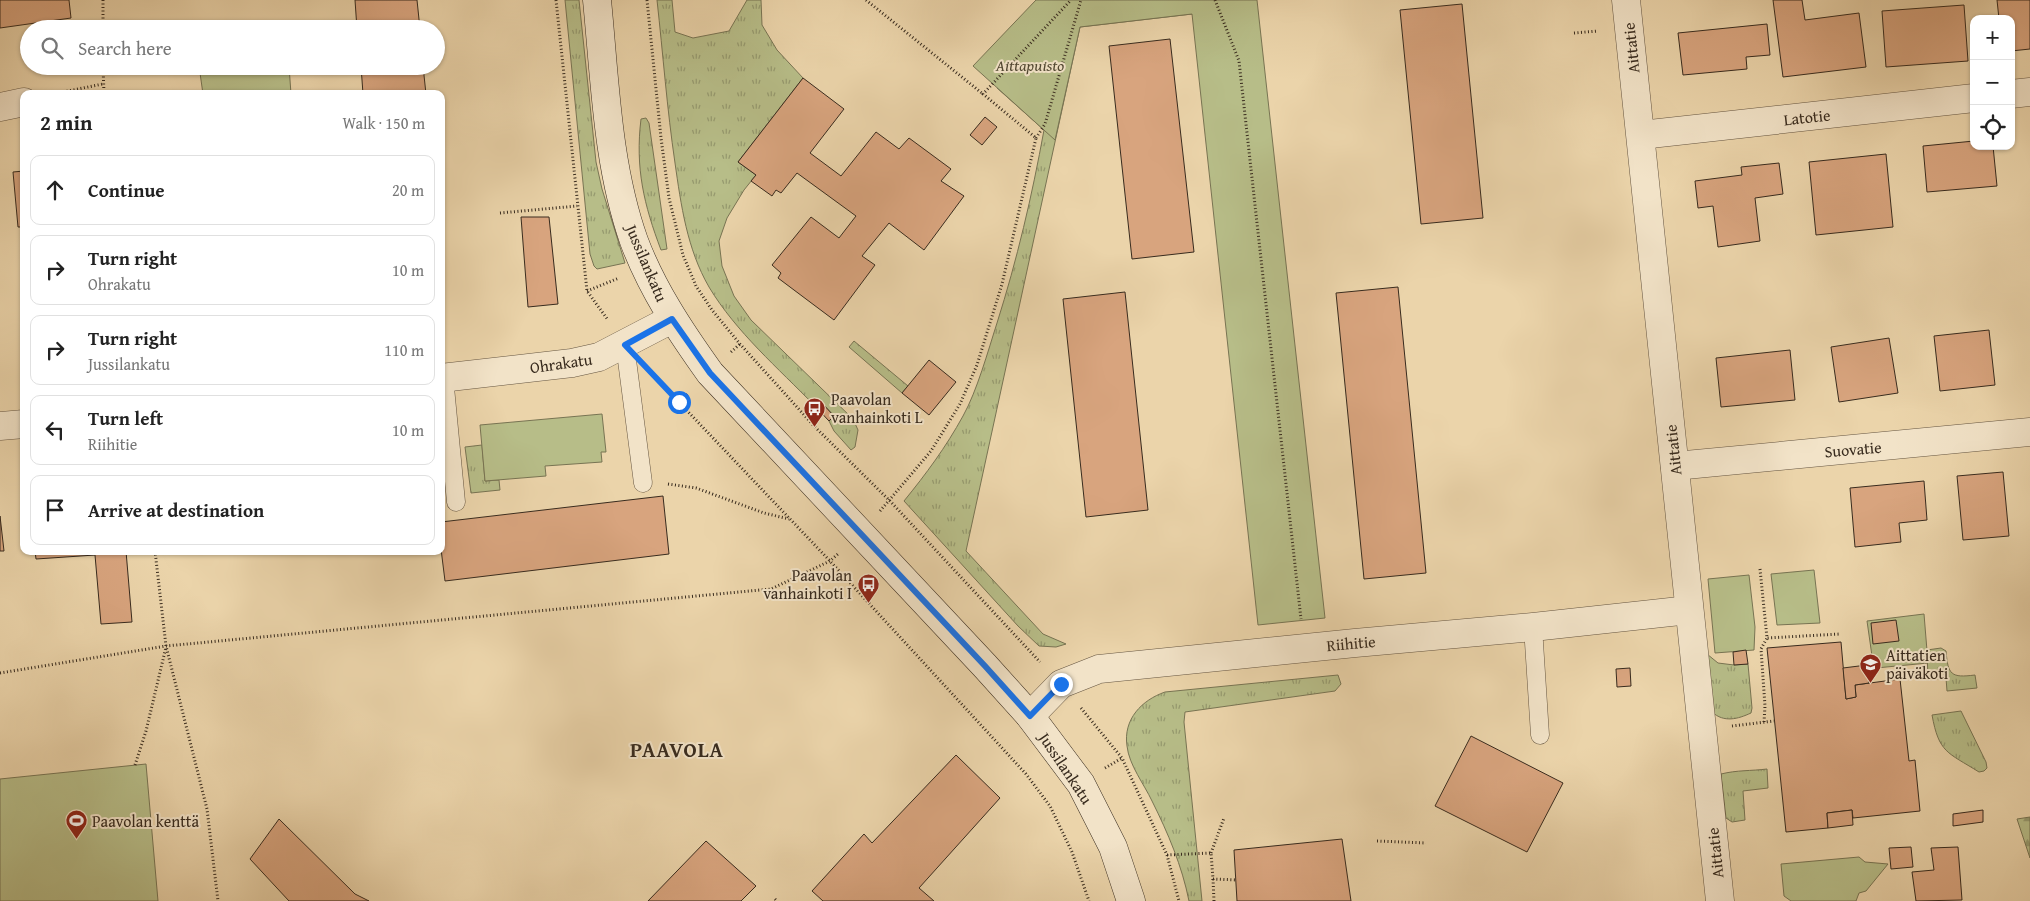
<!DOCTYPE html>
<html lang="en">
<head>
<meta charset="utf-8">
<style>
  :root { --surface:#fff; --page:#f2f2f2; --text:#222; --muted:#767676; --line:#e0e0e0 }
  body { margin:0; font-family:"Gentium Book Plus",serif; background:var(--page); color:var(--text) }
  .controls { position:absolute; right:15px; top:15px; display:grid; overflow:hidden; border-radius:10px; box-shadow:0 1px 4px #0004 }
  .controls button { width:45px; height:45px; display:grid; place-items:center; padding:0; border:0; border-bottom:1px solid var(--line); background:var(--surface); color:var(--text); font:25px sans-serif }
  .stop { position:absolute; width:15px; height:15px; margin:-11px; border:4px solid #1a73e8; border-radius:50%; background:#fff }
  .stop.end { background:#1a73e8; border-color:#fff; box-shadow:0 1px 5px #0008 }
  .list { margin:0; padding:0; list-style:none }
  h2 { display:flex; justify-content:space-between; align-items:center; height:65px; margin:0; padding:0 20px; font-size:21px }
  h2 small { font-size:16px; font-weight:400; color:var(--muted) }
  .list li { display:grid; grid-template-columns:32px 1fr auto; gap:15px; align-items:center; box-sizing:border-box; height:70px; margin:0 10px 10px; padding:0 10px; border:1px solid var(--line); border-radius:10px }
  .list b { display:block; font-size:19px; white-space:nowrap }
  .list p { margin:0; font-size:16px; white-space:nowrap; color:var(--muted) }
  .list em { font-size:16px; font-style:normal; color:var(--muted) }
  .icon { flex:none; width:28px; height:28px; fill:none; stroke:currentColor; stroke-width:2; stroke-linecap:round; stroke-linejoin:round }
  .map { position:relative; flex:none; width:2030px; height:901px; overflow:hidden }
  .search { position:absolute; background:var(--surface); box-shadow:0 1px 4px #0004; left:20px; top:20px; width:425px; height:55px; display:flex; align-items:center; gap:12px; box-sizing:border-box; padding:0 18px; border-radius:28px; color:var(--muted); font-size:19px }
  .panel { position:absolute; background:var(--surface); box-shadow:0 1px 4px #0004; left:20px; top:90px; width:425px; height:465px; border-radius:10px }
  .map>svg:first-child { display:block }
  .grass { fill:url(#grass-tufts); stroke:#787453 }
  .forest { fill:url(#forest-firs); stroke:#787453 }
  .green { fill:#b7bd88; stroke:#787453 }
  .building { fill:#d8a47e; stroke:#382b1e }
  .lines { fill:none; stroke-linecap:round; stroke-linejoin:round }
  .lane-casing { stroke:#655541; stroke-width:19 }
  .street-casing { stroke:#655541; stroke-width:29 }
  .secondary-casing { stroke:#382b1e; stroke-width:29 }
  .path { stroke:#382b1e; stroke-width:3; stroke-dasharray:1 2.5; stroke-linecap:butt }
  .lane { stroke:#f2e3c8; stroke-width:18 }
  .street { stroke:#f2e3c8; stroke-width:28 }
  .secondary { stroke:#f2e3c8; stroke-width:28 }
  .route { stroke:#1a73e8; stroke-width:6 }
  .labels { text-anchor:middle; stroke-width:4; stroke-linejoin:round; paint-order:stroke }
  .street-label { font-size:16px; fill:#382b1e; stroke:#f2e3c8 }
  .park-label { font-size:16px; font-style:italic; fill:#514833; stroke:#f2e3c8 }
  .poi-label { font-size:16px; fill:#382b1e; stroke:#f2e3c8; text-anchor:start }
  .district-label { font-size:21px; font-weight:bold; letter-spacing:1px; fill:#382b1e; stroke:#f2e3c8 }
</style>
</head>
<body>
<div class="map">
<svg width="2030" height="901" viewBox="0 0 2030 901">
  <defs>
    <pattern id="grass-tufts" width="24" height="20" patternUnits="userSpaceOnUse" patternTransform="scale(1.25)"><rect width="24" height="20" fill="#b7bd88"/><path d="M3 7l-1-3M5 7V3M7 7l1-3M15 17l-1-3M17 17v-4M19 17l1-3" fill="none" stroke="#969a6f"/></pattern>
    <pattern id="forest-firs" width="22" height="20" patternUnits="userSpaceOnUse" patternTransform="scale(1.25)"><rect width="22" height="20" fill="#b7bd88"/><path d="M5 1l3.5 6h-7zM16 11l3.5 6h-7z" fill="#969a6f"/></pattern>
  </defs>
  <rect width="100%" height="100%" fill="#ebd4aa"/>
  <filter id="stains"><feTurbulence type="fractalNoise" baseFrequency=".004" numOctaves="4"/><feColorMatrix values="0 0 0 0 .2 0 0 0 0 .09 0 0 0 0 .02 0 0 0 .5 -.17"/></filter>
  <radialGradient id="worn" r=".72"><stop offset=".6" stop-color="#630" stop-opacity="0"/><stop offset="1" stop-color="#630" stop-opacity=".3"/></radialGradient>
  <g class="grass">
    <path d="M565,0h14l17,162 6,27 23,74 -28,6 -3,-3 -4,-12z"/>
    <path d="M657,0h15l3,32 18,6 36,-7 18,-31h14l1,25 15,25 26,28 -65,84 18,13 -12,15 -17,28 -8,23 3,25 12,30 17,24 102,99 5,11 -3,17 -4,3 -17,-19 -5,-10 5,-5 -14,-15 -5,5c-37,-38 -79,-74 -106,-119 -22,-38 -28,-82 -34,-124 -8,-54 -12,-109 -18,-163z"/>
    <path d="M1081,0l111,14 -112,13 -114,524 77,83 23,10 -10,3 -17,-1 -21,-20 -114,-125c22,-27 42,-54 59,-85 14,-25 25,-65 34,-93 20,-63 35,-127 47,-193l-47,-42z"/>
    <path d="M646,118l3,5 18,126 -6,1c-17,-45 -26,-82 -20,-131z"/>
    <path d="M854,341l54,45 -6,7 -53,-46z"/>
    <path d="M482,445l3,36 14,-1 1,10 -29,3 -6,-46z"/>
    <path d="M1941,648l5,3c2,24 5,27 29,24l2,13 -30,3 -1,-13 -18,2 -1,-30z"/>
    <path d="M1707,654l11,9 16,2 14,-1 4,44 -1,5c-13,6 -27,10 -39,-1z"/>
    <path d="M1338,675l3,9 -6,7 -150,21 -1,10 18,179h-13c-7,-35 -21,-68 -37,-100 -8,-17 -23,-36 -25,-55 -4,-27 15,-46 38,-54z"/>
    <path d="M1961,711l25,51 1,6 -3,3 -5,1c-32,-20 -40,-19 -47,-57z"/>
    <path d="M1767,769l1,19 -25,3 2,29 -13,2 -6,-4 -5,-44c16,-4 30,-3 46,-5z"/>
  </g>
  <path class="forest" d="M2030,817v41l-13,-39z"/>
  <g class="green">
    <path d="M1036,0h221l68,618 -67,7 -66,-611 -112,13 -25,113 -82,-74z"/>
    <path d="M199,66h90l2,28h-88z"/>
    <path d="M602,414l4,38h-5l1,10 -57,4 1,10 -61,5 -5,-56z"/>
    <path d="M1814,570l6,53 -43,2 -6,-51z"/>
    <path d="M1749,575l6,52 -1,23 -39,3 -7,-74z"/>
    <path d="M1924,614l4,49 -52,5 -1,-12h-3l-5,-35z"/>
    <path d="M146,764l12,137h-158v-122z"/>
    <path d="M1859,857l6,5 23,2 -22,27 -7,2 -3,8h-65l-7,-5 -3,-32z"/>
  </g>
  <g class="building">
    <path d="M0,0h69l2,18 -71,10z"/>
    <path d="M355,0h62l3,29h-63z"/>
    <path d="M1773,0h29l3,20 54,-7 7,54 -83,10z"/>
    <path d="M1997,0h33v49l-19,2v-32h-12z"/>
    <path d="M1462,4l21,214 -62,6 -21,-214z"/>
    <path d="M1964,5l4,56 -82,6 -4,-56z"/>
    <path d="M1767,24l3,31 -24,2 1,12 -64,6 -5,-42z"/>
    <path d="M1170,39l24,213 -62,7 -23,-213z"/>
    <path d="M361,66h62l3,28h-63z"/>
    <path d="M803,78l41,31 -34,44 31,23 35,-44 23,17 10,-11 42,31 -10,12 23,15 -40,54 -35,-27 -27,33 13,9 -41,55 -56,-42 3,-5 -9,-8 39,-48 28,21 17,-22 -59,-43 -16,20 -5,-3 -4,6 -21,-15 5,-6 -18,-13z"/>
    <path d="M985,117l12,10 -15,18 -12,-10z"/>
    <path d="M1974,141v5h19l4,40 -70,6 -4,-46z"/>
    <path d="M1886,154l7,73 -77,8 -7,-73z"/>
    <path d="M1779,163l4,31 -28,4 5,43 -42,6 -5,-41 -15,2 -3,-27 47,-6 -1,-8z"/>
    <path d="M24,171v56h-6l-5,-55z"/>
    <path d="M521,217h28l9,87 -30,3z"/>
    <path d="M1398,287l28,286 -62,6 -28,-286z"/>
    <path d="M1125,292l23,218 -62,7 -23,-218z"/>
    <path d="M1989,330l6,55 -55,6 -6,-55z"/>
    <path d="M1889,338l9,55 -59,9 -8,-55z"/>
    <path d="M1790,350l5,50 -74,7 -5,-49z"/>
    <path d="M929,360l27,22 -27,33 -27,-22z"/>
    <path d="M820,401l14,15 -5,5 -14,-15z"/>
    <path d="M2003,472l6,64 -46,4 -6,-64z"/>
    <path d="M1924,481l3,39 -28,3 2,19 -46,5 -5,-59z"/>
    <path d="M663,496l6,58 -224,27 -4,-32v-27z"/>
    <path d="M0,516l4,35h-4z"/>
    <path d="M35,551h91l6,71 -31,2 -6,-69 -59,4z"/>
    <path d="M1896,620l3,21 -26,3 -2,-21z"/>
    <path d="M1841,642l5,57 10,-2 -1,-12 45,-6 9,82 6,-1 5,51 -67,7 -1,-8 -25,3 1,15 -42,4 -19,-184z"/>
    <path d="M1746,650l2,14 -14,1 -1,-13z"/>
    <path d="M1867,665l2,18 -14,2 1,12 -10,2 -3,-31z"/>
    <path d="M1630,668l1,18 -14,1 -1,-18z"/>
    <path d="M1471,736l92,47 -36,69 -92,-46z"/>
    <path d="M956,755l44,43 -81,90 15,13h-111l-11,-10 52,-57 8,9z"/>
    <path d="M1852,810l1,15 -25,3 -1,-15z"/>
    <path d="M1983,810v12l-30,4v-12z"/>
    <path d="M279,819l76,75 14,7h-80l-39,-42z"/>
    <path d="M1342,839l9,62h-114l-3,-51z"/>
    <path d="M706,841l50,45 -15,15h-93z"/>
    <path d="M1911,847l2,20 -22,2 -2,-21z"/>
    <path d="M1958,847l4,53 -46,1 -4,-29 22,-2 -3,-22z"/>
  </g>
  <g class="lines">
    <defs>
      <g id="lane">
        <path d="M625,345l18,138"/>
        <path d="M444,377l12,125"/>
        <path d="M1533,627l7,108"/>
      </g>
      <g id="street">
        <path d="M1626,0l94,901"/>
        <path d="M2011,94l19,-2"/>
        <path d="M0,107l24,-5"/>
        <path d="M1641,135l333,-37"/>
        <path d="M441,378l131,-15 27,-6 73,-38"/>
        <path d="M0,426l24,-2"/>
        <path d="M1675,466l355,-34"/>
        <path d="M1030,716l31,-32 38,-15 256,-26 178,-16 156,-17"/>
      </g>
      <path id="secondary" d="M597,0c8,80 10,165 37,241 18,48 46,90 76,132l275,293 45,50 51,68 32,63 18,54"/>
    </defs>
    <use href="#lane" class="lane-casing"/>
    <use href="#street" class="street-casing"/>
    <use href="#secondary" class="secondary-casing"/>
    <g class="path">
      <path d="M556,0l31,291 21,29"/>
      <path d="M647,0l14,138 8,60 14,57 13,31 16,24 28,34 75,83 75,74 150,161"/>
      <path d="M866,0l117,94"/>
      <path d="M1215,0l24,61 62,558"/>
      <path d="M103,29v-29"/>
      <path d="M1574,33l24,-2"/>
      <path d="M103,66l1,28"/>
      <path d="M53,94l50,-10"/>
      <path d="M1036,138l9,-14 36,-124"/>
      <path d="M500,213l77,-7"/>
      <path d="M587,291l32,-13"/>
      <path d="M731,352l9,-8"/>
      <path d="M655,377l175,184 196,213 24,32 22,46 17,49"/>
      <path d="M679,402l10,-9"/>
      <path d="M668,484l28,4 68,25 25,6"/>
      <path d="M880,511l51,-60 29,-47 17,-39 25,-81 34,-146 -53,-44 88,-94"/>
      <path d="M155,551l11,95 41,163 11,92"/>
      <path d="M1760,569l7,69 73,-4"/>
      <path d="M0,673l166,-27 605,-57 59,-28 9,-8"/>
      <path d="M1081,708l41,50 45,97 12,46"/>
      <path d="M1764,722l1,-16 -4,-57 6,-11"/>
      <path d="M1732,726l42,-5"/>
      <path d="M135,765l11,-34 20,-84"/>
      <path d="M1105,768l17,-10"/>
      <path d="M1377,841l49,2"/>
      <path d="M1211,853l13,-35"/>
      <path d="M1167,855l44,-2 2,26 24,1"/>
      <path d="M1213,879l1,22"/>
      <path d="M775,899l2,2"/>
    </g>
    <use href="#lane" class="lane"/>
    <use href="#street" class="street"/>
    <use href="#secondary" class="secondary"/>
  </g>
  <g class="lines">
    <path class="route" d="M679,402l-54,-57 47,-26 38,54 275,293 45,50 31,-32"/>
  </g>
  <defs>
    <symbol id="bus-pin" viewBox="-11 -11 22 30"><path d="M0 17L-7.5 6A9.5 9.5 0 1 1 7.5 6Z" fill="#8f2418" stroke="#f2e3c8"/><path d="M-5-6H5V4H4V6H2V4H-2V6H-4V4H-5ZM-3.5-4V0h7V-4ZM-3.5 1.2v1.5H-2V1.2ZM2 1.2v1.5H3.5V1.2Z" fill="#fff"/></symbol>
    <symbol id="school-pin" viewBox="-11 -11 22 30"><path d="M0 17L-7.5 6A9.5 9.5 0 1 1 7.5 6Z" fill="#8f2418" stroke="#f2e3c8"/><path d="M0-5L7-2L0 1L-7-2ZM-4 1L0 2.5L4 1V4Q0 6-4 4Z" fill="#fff"/></symbol>
    <symbol id="stadium-pin" viewBox="-11 -11 22 30"><path d="M0 17L-7.5 6A9.5 9.5 0 1 1 7.5 6Z" fill="#8f2418" stroke="#f2e3c8"/><path d="M0-5a6.5 5 0 1 0 0 10a6.5 5 0 1 0 0-10ZM-3.5-1.8h7v3.6h-7Z" fill="#fff"/></symbol>
  </defs>
  <g fill-rule="evenodd">
    <use href="#bus-pin" x="802" y="396" width="25" height="34"/>
    <use href="#bus-pin" x="856" y="572" width="25" height="34"/>
    <use href="#school-pin" x="1858" y="652" width="25" height="34"/>
    <use href="#stadium-pin" x="64" y="808" width="25" height="34"/>
  </g>
  <g class="labels">
    <g class="street-label">
      <text transform="translate(1631 48) rotate(-96)" y="6">Aittatie</text>
      <text transform="translate(1807 117) rotate(-6)" y="6">Latotie</text>
      <text transform="translate(647 263) rotate(67)" y="6">Jussilankatu</text>
      <text transform="translate(561 363) rotate(-8)" y="6">Ohrakatu</text>
      <text transform="translate(1853 449) rotate(-5)" y="6">Suovatie</text>
      <text transform="translate(1673 450) rotate(-96)" y="6">Aittatie</text>
      <text transform="translate(1351 643) rotate(-5)" y="6">Riihitie</text>
      <text transform="translate(1066 768) rotate(56)" y="6">Jussilankatu</text>
      <text transform="translate(1715 853) rotate(-96)" y="6">Aittatie</text>
    </g>
    <g class="park-label">
      <text x="1030" y="71">Aittapuisto</text>
    </g>
    <g class="poi-label">
      <text x="831" y="405">Paavolan<tspan x="831" dy="18">vanhainkoti L</tspan></text>
      <text x="852" y="581" text-anchor="end">Paavolan<tspan x="852" dy="18">vanhainkoti I</tspan></text>
      <text x="1886" y="661">Aittatien<tspan x="1886" dy="18">päiväkoti</tspan></text>
      <text x="92" y="827">Paavolan kenttä</text>
    </g>
    <g class="district-label">
      <text x="677" y="757">PAAVOLA</text>
    </g>
  </g>
  <rect width="100%" height="100%" filter="url(#stains)"/>
  <rect width="100%" height="100%" fill="url(#worn)"/>
</svg>
<div class="controls">
<button>+</button>
<button>−</button>
<button><svg class="icon" aria-label="locate" viewBox="0 0 24 24"><circle cx="12" cy="12" r="6"/><path d="M12 2v4M12 18v4M2 12h4M18 12h4"/></svg></button>
</div>
<div class="stop" style="left:679px;top:402px"></div>
<div class="stop end" style="left:1061px;top:684px"></div>
<div class="search"><svg class="icon" aria-label="search" viewBox="0 0 24 24"><circle cx="10" cy="10" r="6"/><path d="M15 15l6 6"/></svg>Search here</div>
<section class="panel">
<h2>2 min<small>Walk · 150 m</small></h2>
<ul class="list">
<li><svg class="icon" aria-label="ahead" viewBox="0 0 24 24"><path d="M12 20V5M6 11l6-6 6 6"/></svg><div><b>Continue</b></div><em>20 m</em></li>
<li><svg class="icon" aria-label="right" viewBox="0 0 24 24"><path d="M7 20v-9h11M14 6l5 5-5 5"/></svg><div><b>Turn right</b><p>Ohrakatu</p></div><em>10 m</em></li>
<li><svg class="icon" aria-label="right" viewBox="0 0 24 24"><path d="M7 20v-9h11M14 6l5 5-5 5"/></svg><div><b>Turn right</b><p>Jussilankatu</p></div><em>110 m</em></li>
<li><svg class="icon" aria-label="left" viewBox="0 0 24 24"><path d="M17 20v-9H6M10 6l-5 5 5 5"/></svg><div><b>Turn left</b><p>Riihitie</p></div><em>10 m</em></li>
<li><svg class="icon" aria-label="arrive" viewBox="0 0 24 24"><path d="M6 21V4h12l-3 4 3 4H6"/></svg><div><b>Arrive at destination</b></div></li>
</ul>
</section>
</div>
</body>
</html>
